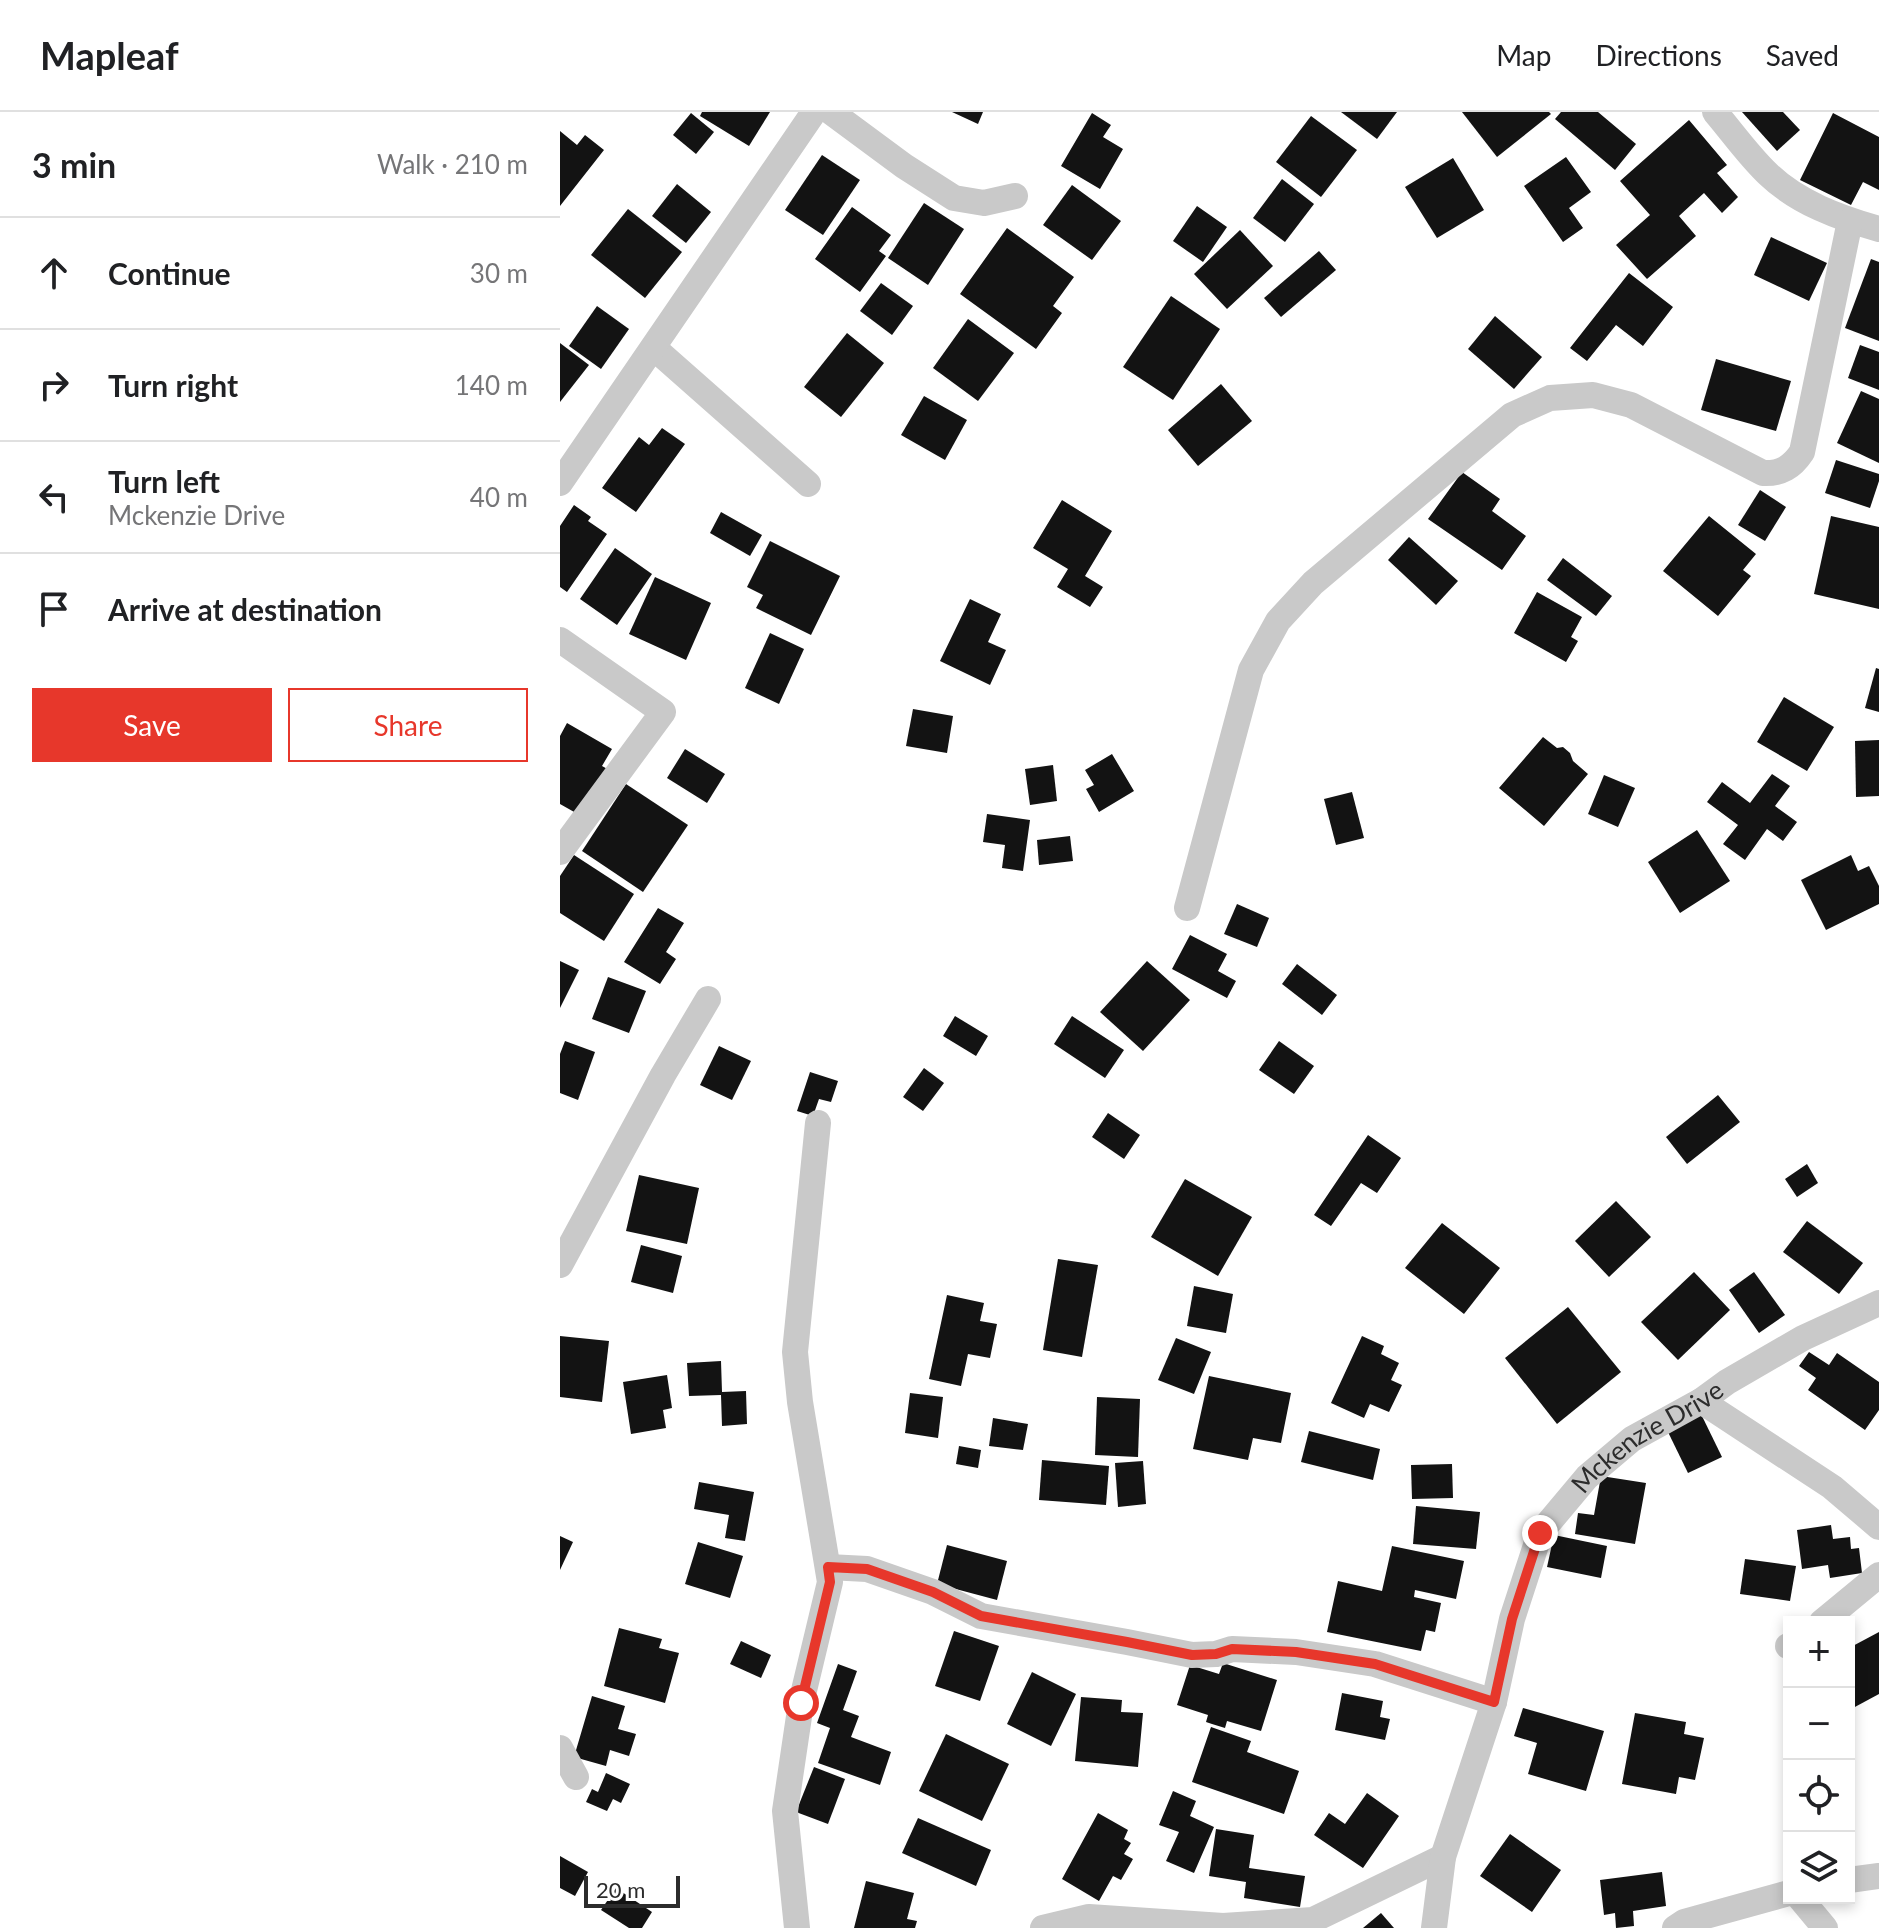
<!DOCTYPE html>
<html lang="en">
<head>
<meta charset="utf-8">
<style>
  :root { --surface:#fff; --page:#f6f6f6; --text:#202124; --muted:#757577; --line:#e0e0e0; --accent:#e7372b }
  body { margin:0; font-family:Lato,sans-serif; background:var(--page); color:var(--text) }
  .controls { position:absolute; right:24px; bottom:24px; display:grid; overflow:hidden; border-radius:0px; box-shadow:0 4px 12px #0003 }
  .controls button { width:72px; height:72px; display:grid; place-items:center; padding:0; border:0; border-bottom:2px solid var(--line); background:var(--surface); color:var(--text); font:40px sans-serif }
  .scale { position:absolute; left:24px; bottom:20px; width:96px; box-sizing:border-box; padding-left:8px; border:4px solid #2c2c2c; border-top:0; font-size:22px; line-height:28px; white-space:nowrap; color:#2c2c2c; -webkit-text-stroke:6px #fff; paint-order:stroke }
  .stop { position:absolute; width:24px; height:24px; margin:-18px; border:6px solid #e7372b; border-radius:50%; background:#fff }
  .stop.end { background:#e7372b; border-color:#fff; box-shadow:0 2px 8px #0008 }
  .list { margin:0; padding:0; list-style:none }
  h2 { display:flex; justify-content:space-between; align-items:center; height:104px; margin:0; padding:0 32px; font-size:34px }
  h2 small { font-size:26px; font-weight:400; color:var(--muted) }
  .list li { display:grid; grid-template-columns:52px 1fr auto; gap:24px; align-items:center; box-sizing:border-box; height:112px; padding:0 32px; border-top:2px solid var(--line) }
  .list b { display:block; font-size:30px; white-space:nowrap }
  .list p { margin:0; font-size:26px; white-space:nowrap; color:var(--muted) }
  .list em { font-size:26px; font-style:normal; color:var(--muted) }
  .actions { display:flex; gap:16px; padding:24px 32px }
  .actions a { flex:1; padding:18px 0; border:2px solid var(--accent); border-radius:0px; text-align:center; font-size:28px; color:var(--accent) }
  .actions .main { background:var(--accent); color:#fff }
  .icon { flex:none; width:44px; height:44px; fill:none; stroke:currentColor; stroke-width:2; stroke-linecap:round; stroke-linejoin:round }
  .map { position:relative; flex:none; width:1319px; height:1816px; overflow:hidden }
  header { display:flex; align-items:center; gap:48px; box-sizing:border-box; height:112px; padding:0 40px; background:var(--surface); border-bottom:2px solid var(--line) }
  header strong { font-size:38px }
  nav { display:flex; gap:44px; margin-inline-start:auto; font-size:28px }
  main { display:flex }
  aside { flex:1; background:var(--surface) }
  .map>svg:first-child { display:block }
  .building { fill:#131313 }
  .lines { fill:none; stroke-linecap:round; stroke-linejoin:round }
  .minor { stroke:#c9c9c9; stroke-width:26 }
  .route { stroke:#e7372b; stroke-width:10 }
  .labels { text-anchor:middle; stroke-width:8; stroke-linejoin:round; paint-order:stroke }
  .street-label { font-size:26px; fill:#2c2c2c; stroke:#fff }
</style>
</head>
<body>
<header>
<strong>Mapleaf</strong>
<nav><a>Map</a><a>Directions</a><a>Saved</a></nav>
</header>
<main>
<aside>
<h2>3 min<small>Walk · 210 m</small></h2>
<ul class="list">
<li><svg class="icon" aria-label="ahead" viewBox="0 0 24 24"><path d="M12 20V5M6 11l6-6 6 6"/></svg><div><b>Continue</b></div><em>30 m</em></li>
<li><svg class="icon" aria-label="right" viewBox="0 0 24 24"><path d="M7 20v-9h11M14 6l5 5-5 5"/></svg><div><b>Turn right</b></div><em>140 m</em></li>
<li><svg class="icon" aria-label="left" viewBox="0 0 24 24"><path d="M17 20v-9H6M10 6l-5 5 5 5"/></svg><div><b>Turn left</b><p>Mckenzie Drive</p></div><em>40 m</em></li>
<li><svg class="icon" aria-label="arrive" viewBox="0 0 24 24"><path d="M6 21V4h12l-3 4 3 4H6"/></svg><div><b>Arrive at destination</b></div></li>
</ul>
<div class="actions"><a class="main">Save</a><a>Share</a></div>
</aside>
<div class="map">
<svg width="1319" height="1816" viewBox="0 0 1319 1816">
  <rect width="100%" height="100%" fill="#fff"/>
  <g class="building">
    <path d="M142,0h68l-21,34 -49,-30z"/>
    <path d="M392,0h31l-5,12z"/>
    <path d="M781,0h56l-20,27z"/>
    <path d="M902,0h87l2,2 -54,43z"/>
    <path d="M1001,0h37l38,32 -21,26 -60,-51z"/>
    <path d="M1182,0h41l17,18 -23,21z"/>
    <path d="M131,1l23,19 -18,22 -23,-19z"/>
    <path d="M532,1l19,12 -8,12 20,12 -23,40 -39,-23z"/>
    <path d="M1273,1l46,24v53l-16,-8 -12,23 -51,-25z"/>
    <path d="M751,4l46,34 -36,47 -45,-35z"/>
    <path d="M1129,8l38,45 -10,8 21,24 -16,16 -18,-20 -25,23 17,20 -49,43 -31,-34 34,-30 -30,-34z"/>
    <path d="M0,19l17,14 8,-10 19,15 -44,56z"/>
    <path d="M262,43l38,25 -37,55 -38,-25z"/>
    <path d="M1006,45l25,35 -22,16 14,20 -20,14 -39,-56z"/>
    <path d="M893,46l31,52 -47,28 -32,-51z"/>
    <path d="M722,67l32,25 -29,38 -32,-24z"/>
    <path d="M117,72l34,28 -25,31 -34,-27z"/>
    <path d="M512,73l49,36 -29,39 -49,-35z"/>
    <path d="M364,91l40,26 -36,56 -40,-27z"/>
    <path d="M637,94l30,21 -24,35 -30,-21z"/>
    <path d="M292,95l39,28 -12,16 7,5 -26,36 -45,-33z"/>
    <path d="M68,97l54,43 -37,46 -54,-43z"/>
    <path d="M447,116l67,49 -21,29 9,7 -26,36 -76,-55z"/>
    <path d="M680,118l33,36 -46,43 -33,-35z"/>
    <path d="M1211,125l56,26 -18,38 -55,-26z"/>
    <path d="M759,139l17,19 -55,47 -17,-19z"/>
    <path d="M1311,147l8,3v79l-34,-13z"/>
    <path d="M1069,161l44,34 -30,39 -27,-21 -29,36 -17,-13z"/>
    <path d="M321,171l32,23 -21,29 -32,-24z"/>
    <path d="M611,184l49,33 -47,71 -50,-33z"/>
    <path d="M37,194l32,23 -28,40 -32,-23z"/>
    <path d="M935,204l47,41 -28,32 -46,-40z"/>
    <path d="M408,207l46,34 -36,48 -45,-33z"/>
    <path d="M287,221l37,30 -43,54 -37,-30z"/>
    <path d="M0,231l29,22 -29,37z"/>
    <path d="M1300,233l19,7v38l-31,-12z"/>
    <path d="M1156,247l75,22 -15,50 -75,-21z"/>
    <path d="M661,272l31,37 -54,45 -30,-36z"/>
    <path d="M1301,279l18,8v64l-42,-20z"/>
    <path d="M364,284l43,24 -22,40 -44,-25z"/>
    <path d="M102,316l23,16 -49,68 -34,-24 37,-51 10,8z"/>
    <path d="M1276,348l43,14v7l-9,27 -45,-15z"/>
    <path d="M902,360l38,27 -8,12 34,25 -24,34 -74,-51z"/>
    <path d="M1200,378l26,17 -21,34 -27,-16z"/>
    <path d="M502,388l50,31 -27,45 18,11 -13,20 -33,-20 11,-18 -35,-21z"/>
    <path d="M14,393l17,12 -3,4 19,13 -40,58 -7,-5v-61z"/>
    <path d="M161,400l41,23 -12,21 -40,-23z"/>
    <path d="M1149,404l47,38 -13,16 8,6 -33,40 -55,-45z"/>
    <path d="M1271,404l48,11v82l-65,-15z"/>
    <path d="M849,425l49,44 -22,24 -48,-45z"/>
    <path d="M210,429l70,35 -29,59 -55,-27 7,-13 -16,-8z"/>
    <path d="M55,436l37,26 -35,51 -37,-26z"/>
    <path d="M1003,446l49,38 -16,20 -49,-36z"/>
    <path d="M95,465l56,26 -25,57 -57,-26z"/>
    <path d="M977,480l45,25 -11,20 7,4 -12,21 -52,-29z"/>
    <path d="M410,487l31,15 -13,28 18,8 -16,35 -50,-24z"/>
    <path d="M210,521l34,16 -25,55 -34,-16z"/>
    <path d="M1316,556l3,1v43l-14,-4z"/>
    <path d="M1224,585l50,30 -27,44 -50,-29z"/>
    <path d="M353,597l40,7 -6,37 -41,-7z"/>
    <path d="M7,611l45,26 -10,17 9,5 -28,46 -23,-13v-68z"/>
    <path d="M983,625l14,11 6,-1 7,6 3,8 15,13 -44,52 -45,-38z"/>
    <path d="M1319,628v56l-23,1 -1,-56z"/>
    <path d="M125,637l40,25 -18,29 -40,-25z"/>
    <path d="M552,642l22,37 -35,21 -13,-23 8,-4 -9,-15z"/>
    <path d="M493,653l4,36 -27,4 -5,-36z"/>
    <path d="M1212,662l18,12 -15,20 22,16 -14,19 -16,-12 -22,31 -22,-16 15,-19 -31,-23 15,-20 28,21z"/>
    <path d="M1044,663l31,13 -17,39 -30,-13z"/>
    <path d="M66,672l62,41 -45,67 -61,-41z"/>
    <path d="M792,680l12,46 -28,7 -12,-46z"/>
    <path d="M427,702l43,6 -7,51 -21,-3 3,-23 -22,-3z"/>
    <path d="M1137,718l33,51 -50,32 -32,-51z"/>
    <path d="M510,724l3,25 -34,4 -2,-25z"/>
    <path d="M14,743l60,39 -30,47 -44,-28v-37z"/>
    <path d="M1291,743l7,16 11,-5 10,20v18l-53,26 -25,-50z"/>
    <path d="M677,792l32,14 -12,29 -33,-13z"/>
    <path d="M98,796l26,15 -18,29 10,7 -16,25 -36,-22z"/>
    <path d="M630,823l37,19 -9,17 18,10 -9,17 -55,-29z"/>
    <path d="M0,849l19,9 -19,38z"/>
    <path d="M587,849l43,39 -47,51 -43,-39z"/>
    <path d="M737,852l40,31 -15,20 -40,-31z"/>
    <path d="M48,865l38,14 -17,42 -37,-14z"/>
    <path d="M395,904l33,20 -12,20 -33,-20z"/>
    <path d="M512,904l52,34 -19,28 -51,-34z"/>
    <path d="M5,929l30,11 -17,48 -18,-7v-39z"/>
    <path d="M719,929l35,25 -20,28 -35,-24z"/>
    <path d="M159,934l32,15 -19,39 -32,-15z"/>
    <path d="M364,956l20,15 -21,28 -20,-14z"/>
    <path d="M250,960l28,9 -7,21 -12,-3 -6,17 -16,-5z"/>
    <path d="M1158,983l22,27 -53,42 -21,-27z"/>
    <path d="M548,1001l32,22 -16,24 -32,-22z"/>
    <path d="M808,1023l33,23 -24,35 -16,-10 -30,43 -17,-11z"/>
    <path d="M1247,1052l11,19 -21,14 -12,-18z"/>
    <path d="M79,1063l60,13 -12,56 -61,-13z"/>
    <path d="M625,1067l67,38 -34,59 -67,-39z"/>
    <path d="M1056,1089l35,36 -42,40 -34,-36z"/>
    <path d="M1247,1109l56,42 -24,31 -56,-42z"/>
    <path d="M882,1111l58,45 -36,46 -59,-46z"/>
    <path d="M81,1133l41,11 -9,37 -42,-11z"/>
    <path d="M498,1147l40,6 -16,92 -39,-7z"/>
    <path d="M1134,1160l36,38 -52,50 -37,-38z"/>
    <path d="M1194,1160l31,43 -26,18 -30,-43z"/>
    <path d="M634,1174l39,8 -7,39 -39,-7z"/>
    <path d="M387,1183l37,8 -4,18 17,3 -7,34 -22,-4 -7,32 -32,-7z"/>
    <path d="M1008,1195l53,65 -64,52 -52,-66z"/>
    <path d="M0,1224l49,5 -7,61 -42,-5z"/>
    <path d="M802,1224l22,10 -3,8 18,9 -8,17 11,5 -13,27 -19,-8 -6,14 -33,-15z"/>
    <path d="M616,1226l35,14 -17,42 -36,-14z"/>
    <path d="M1249,1240l20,13 8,-12 42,29v28l-14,20 -57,-40 8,-12 -17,-12z"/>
    <path d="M161,1249l1,31 24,-1 1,33 -25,2 -1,-31 -32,1 -2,-33z"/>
    <path d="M107,1263l5,33 -9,2 3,18 -35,6 -8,-52z"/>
    <path d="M649,1264l82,17 -10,50 -28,-5 -5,22 -55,-11z"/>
    <path d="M350,1281l33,4 -5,41 -33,-5z"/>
    <path d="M537,1285l43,2 -2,58 -43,-2z"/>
    <path d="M1141,1302l21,43 -34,16 -21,-43z"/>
    <path d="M433,1306l35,6 -5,26 -34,-4z"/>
    <path d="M749,1319l71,18 -7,31 -72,-18z"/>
    <path d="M399,1334l22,4 -3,18 -22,-4z"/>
    <path d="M482,1348l67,6 -3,39 -67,-5z"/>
    <path d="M583,1349l3,43 -28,3 -3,-44z"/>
    <path d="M892,1352l1,34 -41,1 -1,-34z"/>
    <path d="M1041,1364l45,7 -11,61 -60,-10 3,-21 16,2z"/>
    <path d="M139,1370l55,10 -9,49 -20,-3 4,-23 -35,-6z"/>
    <path d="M856,1394l64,6 -4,37 -63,-5z"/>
    <path d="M1271,1413l2,14 17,-2 1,12 8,-1 3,25 -32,5 -2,-13 -26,4 -5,-39z"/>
    <path d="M994,1423l53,11 -6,32 -54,-11z"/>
    <path d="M0,1424l13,6 -13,28z"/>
    <path d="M138,1430l45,14 -13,42 -45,-14z"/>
    <path d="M387,1433l60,16 -10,39 -60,-16z"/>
    <path d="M832,1434l72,15 -8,38 -41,-9 -1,7 27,6 -6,29 -9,-2 -5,21 -94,-19 11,-51 44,10z"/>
    <path d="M1185,1447l51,7 -6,35 -50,-7z"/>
    <path d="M59,1516l43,11 -3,9 20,5 -14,50 -61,-17z"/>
    <path d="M394,1519l45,15 -19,55 -45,-15z"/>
    <path d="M1319,1520v62l-26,14 -4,-6v-54z"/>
    <path d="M181,1529l30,14 -10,23 -31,-14z"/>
    <path d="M663,1551l54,17 -16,51 -34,-10 -2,7 -13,-4 -6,-2 2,-7 -31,-10 13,-40 29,9z"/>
    <path d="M278,1552l19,7 -14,39 16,6 -8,21 40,15 -11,33 -62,-22 12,-35 -13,-5z"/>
    <path d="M472,1560l44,22 -25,52 -44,-22z"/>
    <path d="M782,1581l41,8 -3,16 10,2 -5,21 -50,-10z"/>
    <path d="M32,1584l33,10 -7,23 18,5 -7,22 -19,-6 -4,16 -32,-9z"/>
    <path d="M521,1585l41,3 -1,12 22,1 -5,54 -63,-6z"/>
    <path d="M963,1596l81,23 -18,60 -58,-17 9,-31 -23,-7z"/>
    <path d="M1075,1601l51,9 -2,12 20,4 -9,42 -16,-3 -3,17 -54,-10z"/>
    <path d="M651,1615l40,14 -4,11 52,19 -15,43 -92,-32z"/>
    <path d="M386,1622l63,30 -27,57 -63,-30z"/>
    <path d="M254,1655l31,12 -17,45 -32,-12z"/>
    <path d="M46,1661l24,11 -9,19 -8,-4 -6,12 -21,-9 6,-13 6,3z"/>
    <path d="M613,1679l23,10 -6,15 24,11 -20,46 -28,-12 13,-29 -20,-7z"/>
    <path d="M807,1681l32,23 -36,52 -49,-33 15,-22 16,11z"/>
    <path d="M538,1701l30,17 -4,9 7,4 -7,11 9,5 -12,21 -8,-4 -14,25 -37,-22z"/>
    <path d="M358,1706l73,32 -15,36 -74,-33z"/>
    <path d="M656,1717l38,6 -5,33 56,8 -5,31 -56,-9 2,-16 -37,-6z"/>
    <path d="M950,1722l51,36 -29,42 -52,-36z"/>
    <path d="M0,1744l28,16 -13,24 -15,-8z"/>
    <path d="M1102,1760l4,34 -33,5 1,15 -18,2 -1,-15 -11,2 -4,-35z"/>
    <path d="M306,1769l48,12 -7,26 10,2 -2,7h-61z"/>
    <path d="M56,1776l36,24 -10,16h-13l-28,-18z"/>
    <path d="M821,1801l13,15h-31z"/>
  </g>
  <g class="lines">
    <g class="minor">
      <path d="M271,0l73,54 50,32 30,5 31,-7"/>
      <path d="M1155,0c17,20 34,44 53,62 30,29 72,44 111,55"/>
      <path d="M94,236l154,136"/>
      <path d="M0,371l254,-371"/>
      <path d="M0,528l103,72 -103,140"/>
      <path d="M627,796l64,-238 27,-49 35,-38 199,-168 38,-17 43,-3 38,10 132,68c18,1 29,-6 39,-21l48,-231"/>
      <path d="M0,1153l103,-190 45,-76"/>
      <path d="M1141,1289l131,86 47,40"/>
      <path d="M268,1455l39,2 66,23 48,24 146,26 65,13 24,-1 16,-5 64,3 79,12 119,38"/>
      <path d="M1262,1510l57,-47"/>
      <path d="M1228,1534h1"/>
      <path d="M0,1636l16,29"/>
      <path d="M1289,1768l30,-4"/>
      <path d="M1240,1786l25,30"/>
      <path d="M237,1816l-12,-117 16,-108 29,-121 -30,-180 -5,-50 23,-229"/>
      <path d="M483,1816l46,-11 134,9 90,-6 130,-63"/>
      <path id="s1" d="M874,1816l9,-71 51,-155 18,-83 28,-86 47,-56 45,-38 69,-38 26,-19 76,-44 76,-35"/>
      <path d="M1115,1816l9,-6 105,-29"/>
    </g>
  </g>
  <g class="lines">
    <path class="route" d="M241,1591l29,-121 -2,-15 39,2 66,23 48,24 146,26 65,13 24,-1 16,-5 64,3 79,12 119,38 18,-83 28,-86"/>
  </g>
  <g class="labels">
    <g class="street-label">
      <text dy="9" stroke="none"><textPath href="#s1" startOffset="556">Mckenzie Drive</textPath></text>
    </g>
  </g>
</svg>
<div class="controls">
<button>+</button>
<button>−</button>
<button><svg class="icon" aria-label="locate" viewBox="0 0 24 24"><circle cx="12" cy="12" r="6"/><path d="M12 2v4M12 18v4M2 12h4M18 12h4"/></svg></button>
<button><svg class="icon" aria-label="layers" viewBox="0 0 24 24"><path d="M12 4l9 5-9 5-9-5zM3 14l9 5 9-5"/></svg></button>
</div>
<div class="scale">20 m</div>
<div class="stop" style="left:241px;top:1591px"></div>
<div class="stop end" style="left:980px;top:1421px"></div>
</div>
</main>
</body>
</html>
